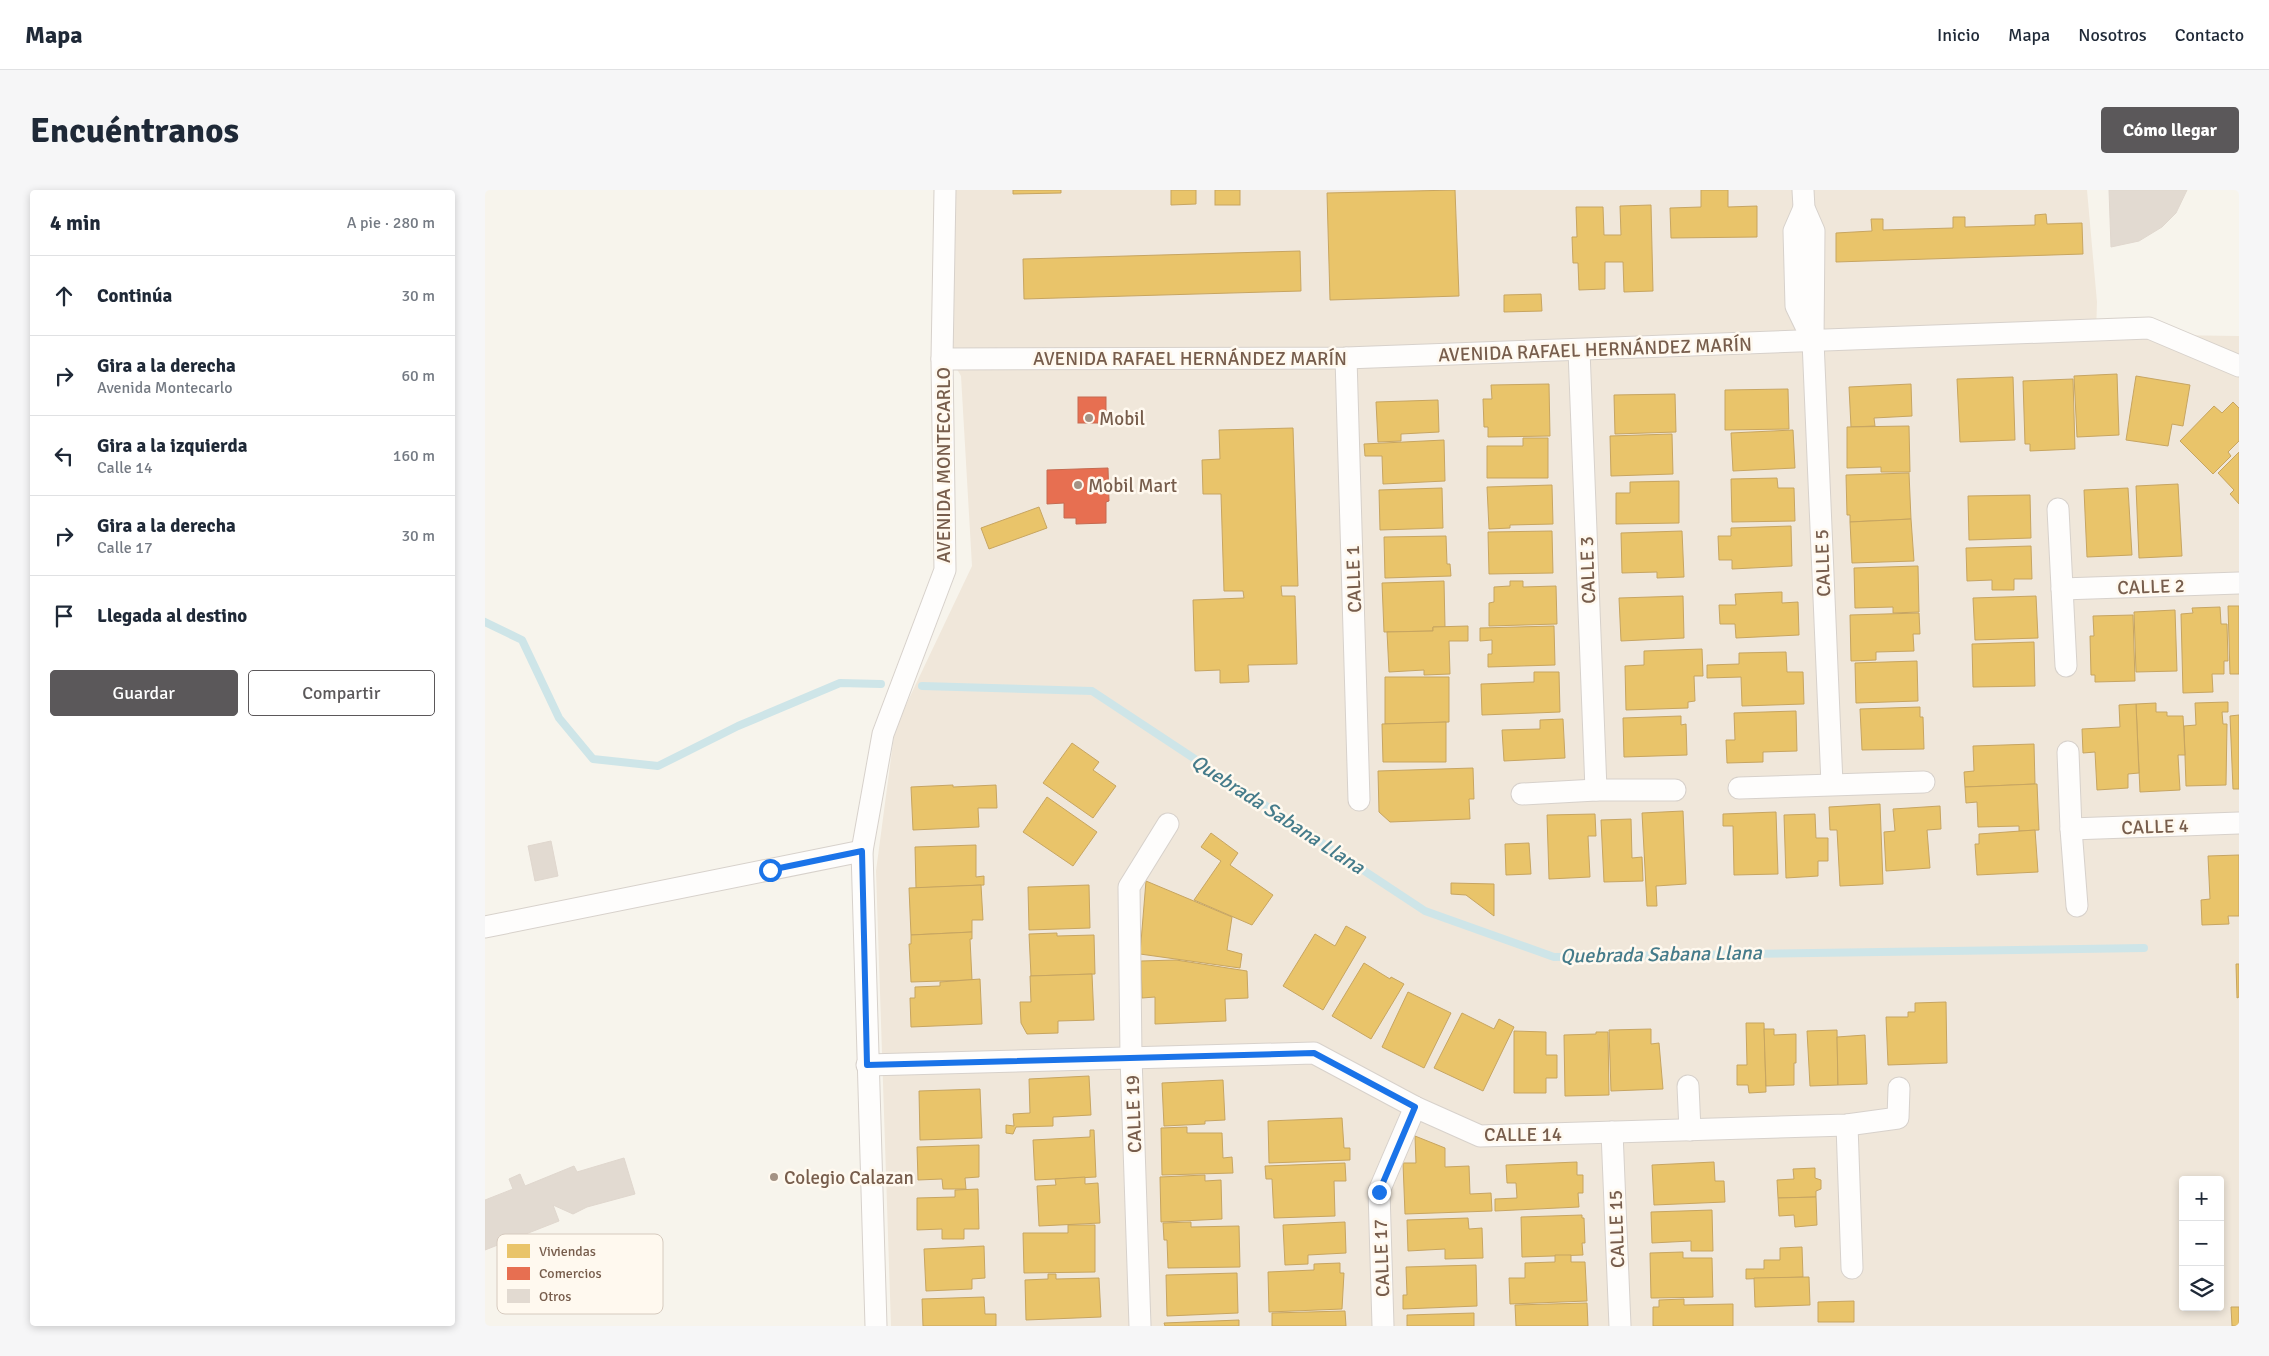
<!DOCTYPE html>
<html lang="es">
<head>
<meta charset="utf-8">
<style>
  :root { --surface:#fff; --page:#f6f6f7; --text:#1f2937; --muted:#747a83; --line:#e0e1e3; --accent:#5b585a }
  body { margin:0; font-family:Signika,sans-serif; background:var(--page); color:var(--text) }
  .controls { position:absolute; right:15px; bottom:15px; display:grid; overflow:hidden; border-radius:5px; box-shadow:0 2px 8px #0003 }
  .controls button { width:45px; height:45px; display:grid; place-items:center; padding:0; border:0; border-bottom:1px solid var(--line); background:var(--surface); color:var(--text); font:25px sans-serif }
  .stop { position:absolute; width:15px; height:15px; margin:-11px; border:4px solid #1a73e8; border-radius:50%; background:#fff }
  .stop.end { background:#1a73e8; border-color:#fff; box-shadow:0 1px 5px #0008 }
  .list { margin:0; padding:0; list-style:none }
  h2 { display:flex; justify-content:space-between; align-items:center; height:65px; margin:0; padding:0 20px; font-size:21px }
  h2 small { font-size:16px; font-weight:400; color:var(--muted) }
  .list li { display:grid; grid-template-columns:32px 1fr auto; gap:15px; align-items:center; box-sizing:border-box; height:80px; padding:0 20px; border-top:1px solid var(--line) }
  .list b { display:block; font-size:19px; white-space:nowrap }
  .list p { margin:0; font-size:16px; white-space:nowrap; color:var(--muted) }
  .list em { font-size:16px; font-style:normal; color:var(--muted) }
  .actions { display:flex; gap:10px; padding:15px 20px }
  .actions a { flex:1; padding:11px 0; border:1px solid var(--accent); border-radius:5px; text-align:center; font-size:18px; color:var(--accent) }
  .actions .main { background:var(--accent); color:#fff }
  .icon { flex:none; width:28px; height:28px; fill:none; stroke:currentColor; stroke-width:2; stroke-linecap:round; stroke-linejoin:round }
  .map { position:relative; flex:none; width:1754px; height:1136px; overflow:hidden; border-radius:5px }
  header { display:flex; align-items:center; gap:30px; box-sizing:border-box; height:70px; padding:0 25px; background:var(--surface); border-bottom:1px solid var(--line) }
  header strong { font-size:24px }
  nav { display:flex; gap:28px; margin-inline-start:auto; font-size:18px }
  .intro { display:flex; align-items:center; justify-content:space-between; box-sizing:border-box; height:120px; padding:0 30px }
  h1 { margin:0; font-size:35px }
  .button { padding:12px 22px; border-radius:5px; background:var(--accent); color:#fff; font-size:18px; font-weight:700 }
  main { display:flex; gap:30px; padding:0 30px }
  aside { flex:1; background:var(--surface); border-radius:5px; box-shadow:0 2px 8px #0003 }
  .map>svg:first-child { display:block }
  .residential { fill:#f0e7da; fill-rule:evenodd }
  .homes { fill:#e9c46a; stroke:#c7a561 }
  .shops { fill:#e76f51; stroke:#c56a50 }
  .lines { fill:none; stroke-linecap:round; stroke-linejoin:round }
  .stream { stroke:#cee5e8; stroke-width:8 }
  .building { fill:#e2dad1; stroke:#e0d7ce }
  .minor-casing { stroke:#d7d1cb; stroke-width:23 }
  .minor { stroke:#fefdfc; stroke-width:21 }
  .route { stroke:#1a73e8; stroke-width:6 }
  .poi-dot { fill:#a49284; stroke:#fff9ef; stroke-width:2 }
  .labels { text-anchor:middle; stroke-width:5; stroke-linejoin:round; paint-order:stroke }
  .street-label { font-size:19px; fill:#775d4c; stroke:#fff9ef }
  .poi-label { font-size:19px; fill:#775d4c; stroke:#fff9ef; text-anchor:start }
  .water-label { font-size:20px; font-style:italic; fill:#457b8a; stroke:#fff9ef }
  .key { fill:#fff9ef; stroke:#d6cabe; stroke-width:1 }
  .key-label { font-size:14px; fill:#775d4c }
</style>
</head>
<body>
<header>
<strong>Mapa</strong>
<nav><a>Inicio</a><a>Mapa</a><a>Nosotros</a><a>Contacto</a></nav>
</header>
<div class="intro"><h1>Encuéntranos</h1><a class="button">Cómo llegar</a></div>
<main>
<aside>
<h2>4 min<small>A pie · 280 m</small></h2>
<ul class="list">
<li><svg class="icon" aria-label="ahead" viewBox="0 0 24 24"><path d="M12 20V5M6 11l6-6 6 6"/></svg><div><b>Continúa</b></div><em>30 m</em></li>
<li><svg class="icon" aria-label="right" viewBox="0 0 24 24"><path d="M7 20v-9h11M14 6l5 5-5 5"/></svg><div><b>Gira a la derecha</b><p>Avenida Montecarlo</p></div><em>60 m</em></li>
<li><svg class="icon" aria-label="left" viewBox="0 0 24 24"><path d="M17 20v-9H6M10 6l-5 5 5 5"/></svg><div><b>Gira a la izquierda</b><p>Calle 14</p></div><em>160 m</em></li>
<li><svg class="icon" aria-label="right" viewBox="0 0 24 24"><path d="M7 20v-9h11M14 6l5 5-5 5"/></svg><div><b>Gira a la derecha</b><p>Calle 17</p></div><em>30 m</em></li>
<li><svg class="icon" aria-label="arrive" viewBox="0 0 24 24"><path d="M6 21V4h12l-3 4 3 4H6"/></svg><div><b>Llegada al destino</b></div></li>
</ul>
<div class="actions"><a class="main">Guardar</a><a>Compartir</a></div>
</aside>
<div class="map">
<svg width="1754" height="1136" viewBox="0 0 1754 1136">
  <rect width="100%" height="100%" fill="#f7f4ec"/>
  <path class="residential" d="M460,0h1142l10,112 -1,32 143,2v990h-1348l-15,-455 19,-143 77,-162 -11,-190 -20,-34zM1698,990h37v127h-37z"/>
  <g class="homes">
    <path d="M528,0h48v3l-48,1z"/>
    <path d="M686,0h25v14l-25,1z"/>
    <rect x="730" y="0" width="25" height="15"/>
    <path d="M970,0l4,106 -129,4 -3,-107z"/>
    <path d="M1216,0h27v17l29,-1v31l-86,1 -1,-30 31,-1z"/>
    <path d="M1166,15l2,86 -29,1 -1,-30h-18v27l-26,1 -1,-27h-5l-1,-26h5l-1,-30h27l1,28h17l-1,-29z"/>
    <path d="M1561,24l1,10 35,-1 1,31 -247,8v-29l36,-2 -1,-12h12v11l70,-2v-11h12v10l70,-2v-10z"/>
    <path d="M815,61l1,40 -277,8 -1,-40z"/>
    <path d="M1056,104l1,17 -38,1v-17z"/>
    <path d="M1632,184l2,61 -42,2 -3,-61z"/>
    <path d="M1651,186l54,9 -7,41 -11,-2 -4,22 -42,-6z"/>
    <path d="M1528,187l2,63 -55,2 -3,-63z"/>
    <path d="M1588,189l2,70 -45,2v-7h-5l-2,-63z"/>
    <path d="M1064,194l1,52 -62,1v-10h-4l-1,-28h9l-1,-14z"/>
    <path d="M1426,194l1,32 -38,2 1,8 -24,1 -2,-40z"/>
    <path d="M1303,199l1,40 -64,1v-40z"/>
    <path d="M1190,204l1,38 -61,2 -1,-39z"/>
    <path d="M953,210l1,32 -38,2v7l-23,1 -2,-40z"/>
    <path d="M1748,212l6,6v33l-11,11 3,4 -18,18 -33,-33 34,-35 8,7z"/>
    <path d="M1424,236l1,46h-29v-5l-34,1v-41z"/>
    <path d="M808,238l5,158h-17l1,10h13l2,68 -49,1 1,17 -29,1v-13l-25,1 -2,-71 51,-2 -1,-7h-19l-3,-97h-18l-1,-34 18,-1 -1,-29z"/>
    <path d="M1308,240l2,38 -62,3 -2,-38z"/>
    <path d="M1187,244l1,40 -62,2 -1,-40z"/>
    <path d="M1038,248h25v40h-61v-32h36z"/>
    <path d="M959,250l1,41 -62,3 -1,-28h-17l-1,-12z"/>
    <path d="M1754,262v52l-9,-10 4,-4 -16,-17z"/>
    <path d="M1424,283l2,46 -61,3v-7h-3l-1,-40z"/>
    <path d="M1292,288l1,10h16l1,33 -63,1 -1,-43z"/>
    <path d="M1194,291v42l-63,1v-31h14v-11z"/>
    <path d="M1693,294l4,72 -43,2 -3,-72z"/>
    <path d="M1067,295l1,39 -43,1v3l-21,1 -2,-42z"/>
    <path d="M957,298l1,40 -63,2 -1,-40z"/>
    <path d="M1643,298l4,67 -45,2 -3,-67z"/>
    <path d="M1545,305l1,43 -62,2 -1,-44z"/>
    <path d="M554,317l8,21 -58,21 -8,-21z"/>
    <path d="M1426,329l3,42 -62,2 -2,-41z"/>
    <path d="M1306,336l1,40 -60,3v-9h-13l-1,-24h13v-8z"/>
    <path d="M1067,341l1,42 -64,1 -1,-42z"/>
    <path d="M1197,341l2,46 -27,1v-6l-35,1 -1,-40z"/>
    <path d="M961,346l1,28h3l1,12 -66,2 -1,-41z"/>
    <path d="M1546,356l1,33h-18v11h-22v-10l-25,1 -1,-33z"/>
    <path d="M1433,376l1,46 -26,1v-6l-38,1 -1,-40z"/>
    <path d="M959,391l1,46h-12v4l-49,1 -2,-49z"/>
    <path d="M1025,391h13v6l33,-1 1,38 -68,2v-23l5,-1v-15l16,-1z"/>
    <path d="M1297,402v11l16,-1 1,33 -63,3 -1,-14h-15l-1,-19h17l-1,-11z"/>
    <path d="M1198,406l1,42 -63,3 -2,-43z"/>
    <path d="M1551,406l2,42 -63,2 -2,-42z"/>
    <path d="M1743,416h11v68h-9z"/>
    <path d="M1735,417l1,17h6l1,37h-4v13h-12l1,18 -30,1 -2,-79 12,-1 -1,-5z"/>
    <path d="M1690,420l2,61 -41,1 -2,-60z"/>
    <path d="M1434,423l1,21h-7l1,17 -38,1v8l-25,1 -1,-46z"/>
    <path d="M1648,425l2,66 -40,1v-7h-4l-1,-39h4l-1,-20z"/>
    <path d="M983,436v15h-19l1,33 -26,1v-5l-35,2 -2,-40 46,-1v-4z"/>
    <path d="M1069,436l1,39 -67,2v-13h4v-14l-12,1v-13z"/>
    <path d="M1549,452l1,44 -62,1 -1,-43z"/>
    <path d="M1217,459l1,27h-9l1,25 -7,1v6l-62,2 -1,-44 19,-1v-14z"/>
    <path d="M1301,462l1,20h16l1,32 -62,2 -1,-29 -34,1v-13l32,-1v-11z"/>
    <path d="M1432,471l1,40 -62,2 -1,-40z"/>
    <path d="M1049,482h25l1,40 -78,3 -1,-31 53,-2z"/>
    <path d="M900,487h64v45l-64,2z"/>
    <path d="M1743,512v10h-6l1,12h4l-1,61 -40,1 -2,-60 12,-1 -1,-22z"/>
    <path d="M1671,513v9h11v4h16l2,39h-7l2,35 -40,2 -4,-88z"/>
    <path d="M1651,514l3,69 -11,1v14l-31,2 -2,-38 -12,1 -1,-24 38,-2 -1,-22z"/>
    <path d="M1435,517v10h3l1,32 -62,1 -2,-41z"/>
    <path d="M1311,521l1,40 -34,1v10l-36,1 -1,-23h9l-1,-27z"/>
    <path d="M1754,525v74h-6l-3,-73z"/>
    <path d="M1196,526v9l5,-1 1,31 -63,2 -1,-39z"/>
    <path d="M1078,529l2,39 -61,3 -2,-31 38,-1v-9z"/>
    <path d="M961,532v40h-63l-1,-38z"/>
    <path d="M587,553l27,19 -6,8 23,16 -23,32 -50,-35z"/>
    <path d="M1549,554l1,40 -70,3 -1,-15 10,-1 -1,-25z"/>
    <path d="M988,578l1,31h-5l1,20 -80,3 -11,-10 -1,-41z"/>
    <path d="M1550,594h2l2,46 -20,1v-5l-41,1 -1,-25 -11,1 -1,-16z"/>
    <path d="M468,595v2l43,-2 1,23h-19l1,19 -66,3 -2,-43z"/>
    <path d="M562,607l50,35 -24,34 -50,-34z"/>
    <path d="M1395,614l3,80 -43,2 -3,-56h-7l-1,-23z"/>
    <path d="M1455,616l1,23 -14,1 3,38 -44,3 -2,-39 11,-1 -2,-22z"/>
    <path d="M1198,621l3,73 -30,2 1,20h-10l-5,-93z"/>
    <path d="M1291,622l2,62 -44,1 -1,-49h-10v-12z"/>
    <path d="M1110,624l1,22h-8l2,41 -41,2 -2,-64z"/>
    <path d="M1330,624l1,24h12v23h-10v15l-32,2 -2,-63z"/>
    <path d="M1146,629l1,39 10,-1 1,24 -39,1 -3,-62z"/>
    <path d="M1550,640l3,42 -61,3 -2,-31h4v-10z"/>
    <path d="M726,643l27,20 -8,12 43,30 -21,30 -58,-25 27,-39 -20,-14z"/>
    <path d="M1044,653l2,31 -25,1 -1,-31z"/>
    <path d="M491,655v32l8,-1v9l-68,3 -1,-41z"/>
    <path d="M1754,665v61h-11l1,8 -27,1 -1,-25 9,-1 -2,-43z"/>
    <path d="M661,691l86,36 -5,33 15,4 -2,14 -100,-14z"/>
    <path d="M966,693l43,1v32l-28,-21 -15,-1z"/>
    <path d="M496,695l2,35h-11v12l-61,3 -2,-47z"/>
    <path d="M604,695l1,43 -61,2 -1,-43z"/>
    <path d="M861,736l20,11 -43,73 -40,-24 32,-52 20,12z"/>
    <path d="M487,742v7h-2l2,41 -61,2 -2,-38h2v-9z"/>
    <path d="M572,743v3l37,-1 1,39 -64,2 -2,-42z"/>
    <path d="M691,770l71,11 1,27 -23,1 1,22 -71,3v-27l-13,1 -1,-37z"/>
    <path d="M879,773l26,16 1,-2 13,7 -33,55 -39,-23z"/>
    <path d="M1751,774h3v33l-2,1z"/>
    <path d="M607,784l2,46 -36,1v12l-31,1 -6,-11 -1,-21h11l-1,-26z"/>
    <path d="M495,789l2,45 -71,3 -1,-29h5v-11l25,-1v-4z"/>
    <path d="M923,802l43,21 -27,55 -42,-21z"/>
    <path d="M1461,812l1,61 -59,2 -2,-48h22v-5h7v-9z"/>
    <path d="M977,823l32,16 5,-10 15,8 -31,64 -49,-23z"/>
    <path d="M1261,833h18l2,69 -17,1 -1,-8h-11v-20h10z"/>
    <path d="M1166,839v15l8,-1 4,46 -52,2 -2,-61z"/>
    <path d="M1279,839h10v6l22,-1v29h-2v22l-28,1z"/>
    <path d="M1352,840l1,55 -28,1 -3,-55z"/>
    <path d="M1029,841l32,1v23h11v23h-11v15h-32z"/>
    <path d="M1111,842h12l1,63 -44,1 -1,-61 32,-1z"/>
    <path d="M1380,845l2,49 -29,1 -1,-48z"/>
    <path d="M604,886l2,39 -38,2v9l-37,1 -3,7 -7,-1v-8l8,1 -1,-12 17,-1 -1,-34z"/>
    <path d="M738,890l2,40 -20,1v3l-41,2 -2,-43z"/>
    <path d="M495,899l2,49 -62,2 -1,-49z"/>
    <path d="M857,928l2,30h6v12l-81,3 -1,-42z"/>
    <path d="M702,937v6h35l1,25 9,-1 1,16 -71,2 -1,-47z"/>
    <path d="M605,940h4l2,47 -61,3 -2,-40 57,-3z"/>
    <path d="M930,946l30,12v19l24,-1 1,28 21,-1 1,18 -87,3 -2,-51h13z"/>
    <path d="M494,955v32l-14,1 1,11h-23l-1,-10 -24,1 -1,-33z"/>
    <path d="M1092,972v13h6v18h-5l1,14 -84,4v-12l22,-1 -1,-15h-9l-1,-18z"/>
    <path d="M1229,972l1,19h9l1,21 -71,3 -2,-40z"/>
    <path d="M860,973l1,18h-12l1,35 -61,2 -2,-39h-6l-1,-13z"/>
    <path d="M1330,978v10l6,2v9l-5,2v6l-38,1 -1,-18 17,-1 -1,-10z"/>
    <path d="M720,985v6l16,-1 1,39 -61,3 -1,-45z"/>
    <path d="M600,987v7l13,-1 2,40 -61,3 -2,-40 19,-1 -1,-6z"/>
    <path d="M493,999l1,40h-15v10h-22v-10l-25,1v-32l38,-1v-7z"/>
    <path d="M1331,1007l1,28 -22,2 -1,-12 -15,1 -1,-18z"/>
    <path d="M1227,1020l1,41h-22v-10l-39,2 -1,-31z"/>
    <path d="M1097,1025v3h2l1,25h-3l1,12 -61,2 -1,-40z"/>
    <path d="M983,1028l1,11 13,-1 1,30 -38,1v-10l-37,2 -1,-31z"/>
    <path d="M706,1032v5l48,-1 1,41 -72,1 -1,-28h-3l-1,-17z"/>
    <path d="M860,1032l1,31 -38,2v9l-23,1 -2,-40z"/>
    <path d="M583,1035h27v47l-71,1 -1,-40h45z"/>
    <path d="M499,1056l1,32 -13,1v10l-46,2 -2,-42z"/>
    <path d="M1317,1057l1,30 -57,2v-10h18v-9h16v-12z"/>
    <path d="M1198,1062v6h29l1,39 -62,1 -1,-45z"/>
    <path d="M1070,1065h16v7h14l2,39 -77,3 -1,-26h16v-15l30,-1z"/>
    <path d="M855,1073v10h4l-2,36 -73,3 -1,-40 46,-2v-6z"/>
    <path d="M991,1075l1,41 -74,3v-14h4l-1,-28z"/>
    <path d="M752,1083l1,40 -71,3 -1,-41z"/>
    <path d="M563,1084h8v5l43,-1 2,39 -75,3 -1,-40 23,-1z"/>
    <path d="M1324,1087l1,28 -55,2 -1,-29z"/>
    <path d="M499,1107l1,17h11v12h-73l-1,-27z"/>
    <path d="M1199,1109v6l49,-1v22h-80v-19h6v-7z"/>
    <path d="M1369,1111v21h-36v-20z"/>
    <path d="M1102,1113l1,23h-72l-1,-21z"/>
    <path d="M1746,1117h8v19h-7z"/>
    <path d="M860,1121l1,15h-74v-13z"/>
    <path d="M989,1123v13h-67v-11z"/>
    <path d="M754,1130v6h-74l-1,-3z"/>
  </g>
  <g class="shops">
    <rect x="593" y="207" width="28" height="26"/>
    <path d="M623,278l1,33 -3,1v21l-30,1v-6h-12v-15l-17,1v-34z"/>
  </g>
  <g class="lines">
    <g class="stream">
      <path d="M0,432l37,18 37,78 34,41 65,7 80,-40 102,-43 41,1"/>
      <path d="M437,496l170,5 333,220 129,46 590,-9"/>
    </g>
  </g>
  <g class="building">
    <path d="M1624,0h78l-11,23 -14,14 -23,14 -28,6z"/>
    <path d="M66,651l7,35 -23,5 -7,-35z"/>
    <path d="M139,968l11,36 -48,13 -14,7 -20,-9 6,16 -74,29v-50l28,-11 -4,-10 11,-5 5,12 49,-20 3,6z"/>
  </g>
  <g class="lines">
    <defs>
      <g id="minor">
        <path d="M1318,0l1,18 10,23 -1,110 19,443"/>
        <path d="M1319,18l-10,23 2,75 15,31"/>
        <path d="M1094,160l17,440"/>
        <path d="M861,168l13,442"/>
        <path d="M457,169l404,-1 803,-30 90,38"/>
        <path d="M1573,319l8,157"/>
        <path d="M1577,399l177,-6"/>
        <path d="M1583,562l3,77 6,77"/>
        <path d="M1254,598l185,-6"/>
        <path d="M1037,604l74,-4h79"/>
        <path d="M1586,639l168,-6"/>
        <path d="M0,737l377,-76"/>
        <path d="M382,875l447,-12 101,54 65,29 367,-11 51,-7 1,-30"/>
        <path d="M1203,896l2,44"/>
        <path d="M1362,935l5,143"/>
        <path d="M1127,942l8,194"/>
        <path d="M391,1136l-14,-475 21,-117 62,-164 -3,-211 3,-169"/>
        <path d="M655,1136l-9,-269 -2,-170 39,-63"/>
        <path d="M898,1136l-4,-135 36,-84"/>
      </g>
    </defs>
    <use href="#minor" class="minor-casing"/>
    <use href="#minor" class="minor"/>
  </g>
  <g class="lines">
    <path class="route" d="M285,680l92,-19 5,214 447,-12 101,54 -36,85"/>
  </g>
  <g class="poi-dot">
    <circle cx="604" cy="228" r="5"/>
    <circle cx="593" cy="295" r="5"/>
    <circle cx="289" cy="987" r="5"/>
  </g>
  <g class="labels">
    <g class="street-label">
      <text transform="translate(1110 159) rotate(-2)" y="7">AVENIDA RAFAEL HERNÁNDEZ MARÍN</text>
      <text x="705" y="175">AVENIDA RAFAEL HERNÁNDEZ MARÍN</text>
      <text transform="translate(458 275) rotate(-90)" y="7">AVENIDA MONTECARLO</text>
      <text transform="translate(1337 373) rotate(-92)" y="7">CALLE 5</text>
      <text transform="translate(1102 380) rotate(-92)" y="7">CALLE 3</text>
      <text transform="translate(868 389) rotate(-92)" y="7">CALLE 1</text>
      <text transform="translate(1666 396) rotate(-2)" y="7">CALLE 2</text>
      <text transform="translate(1670 636) rotate(-2)" y="7">CALLE 4</text>
      <text transform="translate(648 924) rotate(-92)" y="7">CALLE 19</text>
      <text x="1038" y="951">CALLE 14</text>
      <text transform="translate(1131 1039) rotate(-92)" y="7">CALLE 15</text>
      <text transform="translate(896 1068) rotate(-92)" y="7">CALLE 17</text>
    </g>
    <g class="poi-label">
      <text x="614" y="235">Mobil</text>
      <text x="603" y="302">Mobil Mart</text>
      <text x="299" y="994">Colegio Calazan</text>
    </g>
    <g class="water-label">
      <text transform="translate(793 624) rotate(33)" y="7">Quebrada Sabana Llana</text>
      <text transform="translate(1176 764) rotate(-1)" y="7">Quebrada Sabana Llana</text>
    </g>
  </g>
  <rect x="12" y="1044" width="166" height="80" rx="8" class="key"/>
  <rect x="22" y="1054" width="23" height="14" fill="#e9c46a"/>
  <rect x="22" y="1077" width="23" height="13" fill="#e76f51"/>
  <rect x="22" y="1099" width="23" height="14" fill="#e2dad1"/>
  <g class="key-label">
    <text x="54" y="1066">Viviendas</text>
    <text x="54" y="1088">Comercios</text>
    <text x="54" y="1111">Otros</text>
  </g>
</svg>
<div class="controls">
<button>+</button>
<button>−</button>
<button><svg class="icon" aria-label="layers" viewBox="0 0 24 24"><path d="M12 4l9 5-9 5-9-5zM3 14l9 5 9-5"/></svg></button>
</div>
<div class="stop" style="left:285px;top:680px"></div>
<div class="stop end" style="left:894px;top:1002px"></div>
</div>
</main>
</body>
</html>
